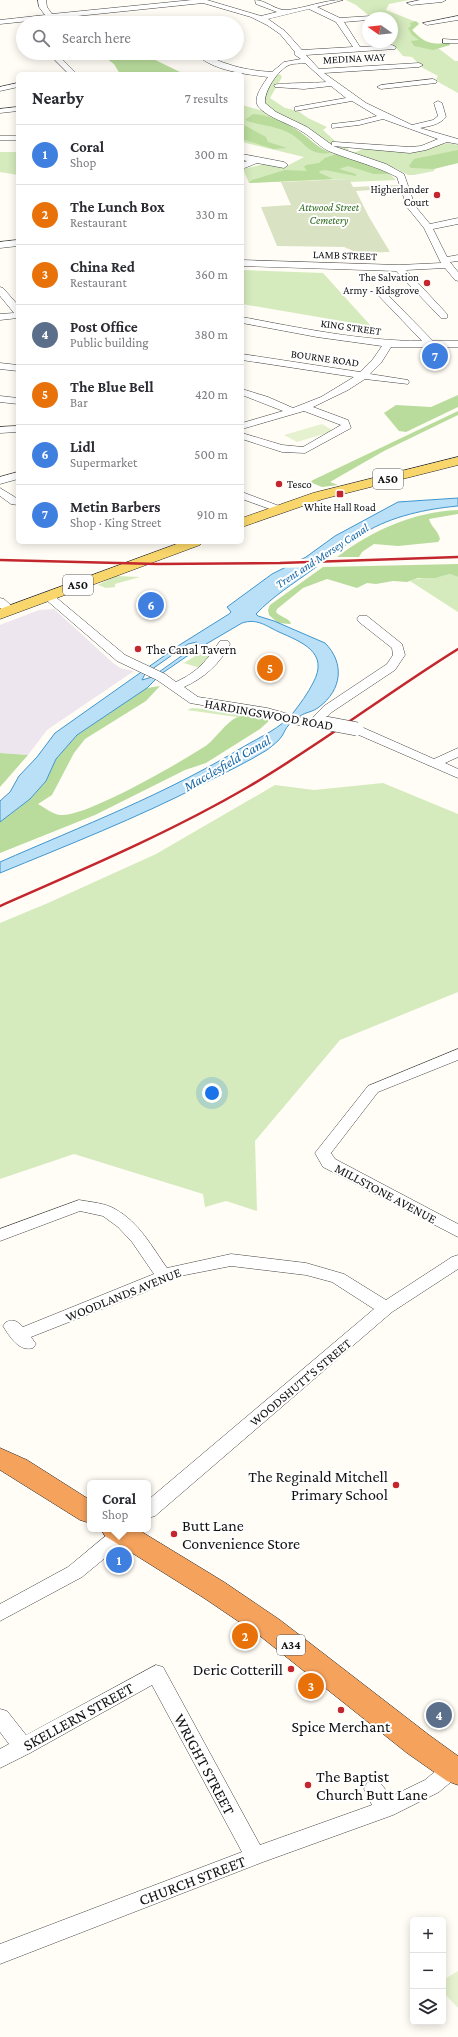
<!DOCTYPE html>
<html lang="en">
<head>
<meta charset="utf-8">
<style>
  :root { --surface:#fff; --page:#f2f2f3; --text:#2b2b33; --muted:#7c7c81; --line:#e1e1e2; --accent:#c4262e }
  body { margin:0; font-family:"Crimson Pro",serif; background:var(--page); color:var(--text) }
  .controls { position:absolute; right:12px; bottom:12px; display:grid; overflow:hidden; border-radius:6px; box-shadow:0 2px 10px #0003 }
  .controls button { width:36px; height:36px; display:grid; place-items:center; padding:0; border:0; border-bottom:1px solid var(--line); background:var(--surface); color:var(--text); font:20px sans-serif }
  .compass { position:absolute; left:362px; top:12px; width:36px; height:36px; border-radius:50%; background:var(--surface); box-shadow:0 2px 10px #0003; rotate:284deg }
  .you { position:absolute; left:212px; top:1093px; width:14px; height:14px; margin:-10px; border:3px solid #fff; border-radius:50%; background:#1a73e8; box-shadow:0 0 0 6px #1a73e833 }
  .badge { display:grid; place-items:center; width:26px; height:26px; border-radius:50%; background:var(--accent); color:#fff; font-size:13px; font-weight:700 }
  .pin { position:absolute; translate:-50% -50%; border:2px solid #fff; box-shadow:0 1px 4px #0006 }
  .popup { position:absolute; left:87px; top:1480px; width:64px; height:52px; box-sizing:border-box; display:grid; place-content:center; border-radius:6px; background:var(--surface); filter:drop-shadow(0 1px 3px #0005); font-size:13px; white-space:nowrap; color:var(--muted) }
  .popup b { font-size:15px; color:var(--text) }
  .popup::after { content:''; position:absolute; left:50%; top:100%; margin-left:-8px; border:8px solid transparent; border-top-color:var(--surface) }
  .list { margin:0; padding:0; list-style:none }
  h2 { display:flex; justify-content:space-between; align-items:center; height:52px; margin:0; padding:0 16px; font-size:17px }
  h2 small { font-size:13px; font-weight:400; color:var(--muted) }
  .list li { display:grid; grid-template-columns:26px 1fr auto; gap:12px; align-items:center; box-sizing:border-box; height:60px; padding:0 16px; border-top:1px solid var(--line) }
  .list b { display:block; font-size:15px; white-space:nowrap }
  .list p { margin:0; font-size:13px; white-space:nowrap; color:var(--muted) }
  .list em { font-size:13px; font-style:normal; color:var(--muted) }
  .icon { flex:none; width:22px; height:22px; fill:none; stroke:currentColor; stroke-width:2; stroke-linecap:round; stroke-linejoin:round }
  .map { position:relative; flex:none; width:458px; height:2037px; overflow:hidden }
  .search { position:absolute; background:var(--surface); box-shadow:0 2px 10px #0003; left:16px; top:16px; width:228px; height:44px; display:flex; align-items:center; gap:10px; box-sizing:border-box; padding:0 14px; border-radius:22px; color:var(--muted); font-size:15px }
  .panel { position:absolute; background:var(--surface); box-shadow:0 2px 10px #0003; left:16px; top:72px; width:228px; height:472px; border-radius:6px }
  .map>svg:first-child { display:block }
  .industrial { fill:#eee6ef }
  .green { fill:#d5ebbd }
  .forest { fill:#b9dc9c }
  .cemetery { fill:#d9e3c4 }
  .pitch { fill:#e6f2cf }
  .water { fill:#b9e0f7; stroke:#3f96cf; fill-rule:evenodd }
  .pier { fill:#fffdf5 }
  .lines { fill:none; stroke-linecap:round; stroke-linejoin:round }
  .minor-casing { stroke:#444; stroke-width:1 }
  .major-casing { stroke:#222; stroke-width:1 }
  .highway-casing { stroke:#222; stroke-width:1 }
  .minor { fill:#fff; fill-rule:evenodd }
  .major { fill:#f9d66b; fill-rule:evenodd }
  .highway { fill:#f5a25d; fill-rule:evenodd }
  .rail { stroke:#c4262e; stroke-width:2.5 }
  .minor-bridge-casing { stroke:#444; stroke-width:14; stroke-linecap:butt }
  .minor-bridge { stroke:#fff; stroke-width:13 }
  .poi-dot { fill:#c4262e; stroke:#fff; stroke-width:1.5 }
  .labels { text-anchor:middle; stroke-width:4; stroke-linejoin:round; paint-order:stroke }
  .far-street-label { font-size:11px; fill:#111; stroke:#fff }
  .far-poi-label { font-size:11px; fill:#111; stroke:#fff; text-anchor:end }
  .far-park-label { font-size:11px; font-style:italic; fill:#2f6b1f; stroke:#fff }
  .shield { fill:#fff; stroke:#585858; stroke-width:1 }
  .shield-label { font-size:12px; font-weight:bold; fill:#111 }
  .far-water-label { font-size:12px; font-style:italic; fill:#1768a6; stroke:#fff }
  .poi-label { font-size:13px; fill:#111; stroke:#fff; text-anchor:start }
  .street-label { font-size:13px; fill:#111; stroke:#fff }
  .water-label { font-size:14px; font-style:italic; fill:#1768a6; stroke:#fff }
  .near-poi-label { font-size:16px; fill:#111; stroke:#fff; text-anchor:end }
  .near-street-label { font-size:16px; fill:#111; stroke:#fff }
</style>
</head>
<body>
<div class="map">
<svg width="458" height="2037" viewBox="0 0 458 2037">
  <rect width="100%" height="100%" fill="#fffdf5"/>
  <path class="industrial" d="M54,609l58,53 8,6 14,3 -87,59 -19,25 -28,-2v-128l39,-15z"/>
  <g class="green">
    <path d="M346,0h63l-20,4 -3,6 33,13 -7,7c12,13 19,15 37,13l1,2 -12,3 17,13h3v32l-18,-10 -4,-4 2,-3 -15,-8 -11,-11 -9,-1 -12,-14 1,-24h-20l-16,-13z"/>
    <path d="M280,74l2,3 -12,21 15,10 13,3 10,7 19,9 -4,3 12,11 -3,4 17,4 -1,2 8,1 6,-3 42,3 44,-9 10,2v18l-23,5 -1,3 -20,4h-6l-13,-7 -56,-18 -66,-38 -8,-9v-9l12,-19z"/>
    <path d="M242,105l18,5 40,22 20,17 68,23 8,8 -46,2 -2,-3 -99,4 -6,-14 21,-5 19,4 21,-11 -62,-15z"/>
    <path d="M0,152h18v23l-18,-3z"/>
    <path d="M242,270l81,3 48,53 -129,-22z"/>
    <path d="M450,574l8,3v35l-48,-31c12,-5 26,-2 40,-7z"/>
    <path d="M115,576l25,1 -25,7v3l-9,1 -8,-3z"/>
    <path d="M200,653l10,4 -10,11 -16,-5 -16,10z"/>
    <path d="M192,708l57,4 3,3 -15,2 -50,-7z"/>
    <path d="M383,783l75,31v178l-118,48 -85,101 2,70 -31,-10 -21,6 -2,-13 -129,-40 -74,25v-256l48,-20 108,-49 119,-69 39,5z"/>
  </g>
  <g class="forest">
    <path d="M416,21l3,3 -7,6c12,13 19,15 37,13l1,2 -17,5 -19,-4 -3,-5 8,-1 -7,-5 -4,-7 3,-2 -1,-3z"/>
    <path d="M99,53h42l43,21h-64l-6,-10z"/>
    <path d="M253,114c16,1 33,8 47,18 12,8 16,15 31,21 -25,3 -24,-11 -42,-20 -14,-8 -29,-7 -44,-13z"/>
    <path d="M242,124l24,13 2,5 19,6 -14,1 -31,-10z"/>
    <path d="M458,150v13l-24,6 -23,-1 -2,-2 5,-7z"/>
    <path d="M336,154l39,13 15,7h-16l-26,-8 -9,3 17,5v2l-31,-6 -6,1 1,2 13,6 -84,4 3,-3 33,-10 22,1 -3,-4 2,-2 13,-2 6,-5z"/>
    <path d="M458,395v12l-52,25 -7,-1 -15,-18 12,-8 35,2z"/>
    <path d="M458,411v4l-74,36 -54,31 8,3 -16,2 -12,-5 3,-2z"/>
    <path d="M458,510v4l-29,5c2,8 9,11 11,20l-2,3 -40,4 -24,-2 -12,8 -3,5h-22c36,-27 76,-45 121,-47z"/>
    <path d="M458,564v13l-8,-3 -15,4h-17l-11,4 -14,-1 -17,3 -9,-1 -10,5 -30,-9 -24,9 -26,21 -1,3c4,5 11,5 15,11l-1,1 -12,-1 -9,-8 -1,-5 2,-5 53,-38z"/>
    <path d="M160,686l-14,15 -61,38 -11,14 -22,42 -14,9c7,4 15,10 22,11 25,3 123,-54 147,-70 9,-7 21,-25 31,-28 10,-4 23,-3 33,2l-11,10 -54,34 -21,7 -90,45 -95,38v-31l30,-23 16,-18 10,-22 21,-24 70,-47z"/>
    <path d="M0,753l28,2 -28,32z"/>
  </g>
  <path class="cemetery" d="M349,179l4,8 45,-2 2,3 -44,3 13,26 21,35 -32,1 -14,-6 -67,-1 -16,-39 30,-2 -10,-23z"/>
  <g class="pitch">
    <path d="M322,424l12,7 -37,11 -13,-7z"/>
    <path d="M458,1971v37l-15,-16v-12z"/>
  </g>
  <path class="water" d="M458,498v8c-32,3 -66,10 -94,27 -18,10 -35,25 -52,37 -19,14 -39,26 -56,44l2,2 16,5 51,22c20,20 17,47 -6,64 -6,5 -13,5 -19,9 -3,2 -6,5 -9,7 -5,4 -6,8 -9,13 -3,5 -10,10 -15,14 -21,13 -43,23 -64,34 -66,34 -135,61 -203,89v-11c82,-36 166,-68 243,-115 17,-10 38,-19 50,-34 7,-9 15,-20 20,-30 17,-31 -12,-41 -34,-51 -13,-6 -22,-14 -37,-9l-46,27 -35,24 -14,14 -70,47 -21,24 -10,22 -16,18 -30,23v-21l10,-9 9,-16 18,-19 18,-24 126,-89 48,-30 2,-2 -4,-5 45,-33 34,-17 29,-21 63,-34zM197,642l-3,5 -42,30 -10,3 3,-6 43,-30z"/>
  <path class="pier" d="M331,558l-12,9 -41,1 20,-9z"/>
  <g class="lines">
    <defs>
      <g id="minor">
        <path d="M38,0h8l1,7 5,7 140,-14h15l54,16 16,-4 -21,-8 -1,-4c11,0 21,11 32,10 19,-2 36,-10 56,-10l-26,7 23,11 31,-2 1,2h-4v2l-24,2 16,25 32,-2 4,2 -1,2 -89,6 13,14 100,-6 4,2 -4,2 -95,6 42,30 46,22 21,-5 5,-4 -4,-13 4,-2 4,2 4,14c-7,8 -16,9 -26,11l38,11v5l-11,-2 -21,8 -16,3 -77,-7 53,18 18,10 11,32 15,18 28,-6v6l-25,5 14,28 11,-2v6l-8,1 8,10v9l-3,-1 -10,-12 -39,2 41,44v4h-6l-45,-47 -154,-5v-6l157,5 42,-2 -17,-35 -17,-21 -10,-30c-21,-11 -43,-16 -66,-25 -11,-4 -19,-15 -30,-21 -10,-7 -39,-15 -44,-27 -3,-8 7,-21 11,-27 -23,-3 -56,-6 -73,-24 12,0 21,8 33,11 14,5 29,7 44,8l12,-10 17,-3 -6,-4v-3l-15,-18 -13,-9 -16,-8 -48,-14 -203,21v-4l45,-5 -6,-8zM309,9l27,13 17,25 -51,3 -17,-19 -17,-12zM305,63l21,19c-9,1 -50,1 -52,3l1,2 29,2 27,-3 15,12 -51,9v4l57,-10 25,15 -19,5 -26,3v4l27,-3 24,-6 55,20 -17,7 -11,1 -75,-5h-3v3l-25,-18 -31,-15 -11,-9c-1,-12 13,-33 24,-38 5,-2 11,-1 16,-2z"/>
        <path d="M420,0h26l-4,2 -31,3 -4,-2z"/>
        <path d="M458,16v4l-31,5 -4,-2z"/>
        <path d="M443,39l15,1v3h-15z"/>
        <path d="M48,53h8l21,21h-8z"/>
        <path d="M433,79l4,2 -1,2 -55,6 -4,-2 4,-2z"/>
        <path d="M18,83v4l-18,4v-4z"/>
        <path d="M18,107v4l-18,2v-4z"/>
        <rect x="0" y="136" width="18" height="4"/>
        <path d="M242,154l42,8 4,3 -4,3 -27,-5 -15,6v-6l5,-2 -5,-1z"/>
        <path d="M18,240v6l-18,2v-6z"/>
        <path d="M0,287l3,1 15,17v13l-18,2v-6l14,-1 -14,-17z"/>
        <path d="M380,289l3,1 50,51h25v6h-67l-10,16 -11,11 38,6 1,2 -1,2 -43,-5 -17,11 -35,17 35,13 3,8 -46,25 -23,-1 -40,-13v-6l40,12 21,2 38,-22 -37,-14 -62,18v-6l41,-12 -41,-16v-6l26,8 25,11 28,-11 33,-20 -112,-17v-6l118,18 13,-13 9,-13 -65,-9 -75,-14v-6c59,11 119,24 180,24l-45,-47 -2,-2z"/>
        <path d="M0,363l18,2v6l-18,-2z"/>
        <path d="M0,396l18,2v6l-18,-2z"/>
        <path d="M18,426v6l-18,1v-6z"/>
        <path d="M18,472v7l-18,5v-7z"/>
        <path d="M0,488l18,11v6l-7,-1 -11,-8z"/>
        <path d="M242,492l40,15 2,2 -6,3 -36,-13z"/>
        <path d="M48,592l4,2 73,61 40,19 11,8c23,-11 30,-21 44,-41h8l2,3c-10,20 -26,34 -46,43l14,10 69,11 36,10 8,1 13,-13 63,-42 6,-9 -1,-7 -33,-26 -2,-3 2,-3h8l35,28 3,11 -10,15 -63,42 -7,7 6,4 -1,3h-28l-36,-10 -76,-13 -33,-23 -40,-19 -73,-63 -2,-2 2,-2z"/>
        <path d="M0,598l4,1 12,11 -2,3h-8l-6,-5z"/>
        <path d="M357,725l77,34 24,-11v9l-13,6 13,6v9l-106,-46 -1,-3 1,-3z"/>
        <path d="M458,1049v11l-80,32 -47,61 4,6 123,65v13l-135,-70 -8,-14 53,-67z"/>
        <path d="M79,1200c11,2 26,3 36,9 24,13 37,38 52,59l64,-14 75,9 38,11 42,26 66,-43 6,-2v14l-66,43 -237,204 -7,2v-18l226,-191 -42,-27 -26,-7 -75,-9 -51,10 -35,16 -114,45 5,7 -3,4c-14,4 -23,-11 -30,-22l3,-4c8,-3 11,-1 17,5l131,-53 -22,-32 -14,-15 -15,-11 -23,-5 -80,30v-12z"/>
        <path d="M114,1529h22l-2,5 -52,43 -82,44v-17l68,-37z"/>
        <path d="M156,1665l7,2 97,178 112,-40 -8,-16 3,-6c13,-5 16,3 23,14l35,-17 20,-17 7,-3 6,2v14l-19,16 -46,23 -130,47 -263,102v-20l242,-92 -90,-167 -122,68 -30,15v-19l9,-5 -9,-12v-23l7,2 19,24z"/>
      </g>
      <g id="major">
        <path d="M458,457v8l-135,34 -81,28v-9l71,-25z"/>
        <path d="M182,542h20l-2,3 -200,74v-10z"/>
      </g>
      <g id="highway">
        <path d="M0,1448l27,12 63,40v23l-10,-3 -80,-50z"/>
        <path d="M101,1529h36l87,53 56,38 149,115 29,21v29l-11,-4 -40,-28 -147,-117 -56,-38 -99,-62z"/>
      </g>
    </defs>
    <use href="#minor" class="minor-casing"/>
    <use href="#major" class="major-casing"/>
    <use href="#highway" class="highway-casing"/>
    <use href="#minor" class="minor"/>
    <use href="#major" class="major"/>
    <use href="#highway" class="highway"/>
    <g class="rail">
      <path d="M0,560l157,4 123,-1 178,-6"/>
      <path d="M0,906c84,-37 169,-73 248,-119 72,-42 139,-94 210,-138"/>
    </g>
    <defs>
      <path id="minor-bridge" d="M325,723l32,6"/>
    </defs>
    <use href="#minor-bridge" class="minor-bridge-casing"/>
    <use href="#minor-bridge" class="minor-bridge"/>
  </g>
  <g class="poi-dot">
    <circle cx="437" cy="195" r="4"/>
    <circle cx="427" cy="283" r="4"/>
    <circle cx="279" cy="484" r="4"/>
    <rect x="336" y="490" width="8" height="8" rx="2"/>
    <circle cx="138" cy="649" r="4"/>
    <circle cx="396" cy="1485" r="4"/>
    <circle cx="174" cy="1534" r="4"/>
    <circle cx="291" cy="1669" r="4"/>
    <circle cx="341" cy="1710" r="4"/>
    <circle cx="308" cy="1785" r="4"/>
  </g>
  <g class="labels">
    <g class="far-street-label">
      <text transform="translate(354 58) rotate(-3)" y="4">MEDINA WAY</text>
      <text transform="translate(345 255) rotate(2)" y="4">LAMB STREET</text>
      <text transform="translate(351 327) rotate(8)" y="4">KING STREET</text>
      <text transform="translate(325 358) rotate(8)" y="4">BOURNE ROAD</text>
    </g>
    <g class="far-poi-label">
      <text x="429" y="193">Higherlander<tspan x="429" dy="13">Court</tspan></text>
      <text x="419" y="281">The Salvation<tspan x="419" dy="13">Army - Kidsgrove</tspan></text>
      <text x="287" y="488" text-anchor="start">Tesco</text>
      <text x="340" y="511" text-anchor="middle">White Hall Road</text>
    </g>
    <g class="far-park-label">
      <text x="329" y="211">Attwood Street<tspan x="329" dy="13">Cemetery</tspan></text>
    </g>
    <g class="shield">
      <rect x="373" y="469" width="30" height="20" rx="3"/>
      <rect x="63" y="575" width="30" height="20" rx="3"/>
      <rect x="277" y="1635" width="28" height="20" rx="3"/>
    </g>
    <g class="shield-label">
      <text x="388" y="483">A50</text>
      <text x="78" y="589">A50</text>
      <text x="291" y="1649">A34</text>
    </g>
    <g class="far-water-label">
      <text transform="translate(322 556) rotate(-33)" y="4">Trent and Mersey Canal</text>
    </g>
    <g class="poi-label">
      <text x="146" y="654">The Canal Tavern</text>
    </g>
    <g class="street-label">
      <text transform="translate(269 714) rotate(10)" y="5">HARDINGSWOOD ROAD</text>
      <text transform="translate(386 1193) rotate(28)" y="5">MILLSTONE AVENUE</text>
      <text transform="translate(123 1294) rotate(-22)" y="5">WOODLANDS AVENUE</text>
      <text transform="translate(300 1382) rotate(-40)" y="5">WOODSHUTT'S STREET</text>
    </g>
    <g class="water-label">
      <text transform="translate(227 763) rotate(-30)" y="5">Macclesfield Canal</text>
    </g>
    <g class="near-poi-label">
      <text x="388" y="1482">The Reginald Mitchell<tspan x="388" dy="18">Primary School</tspan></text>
      <text x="182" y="1531" text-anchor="start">Butt Lane<tspan x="182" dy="18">Convenience Store</tspan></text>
      <text x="283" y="1675">Deric Cotterill</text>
      <text x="341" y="1732" text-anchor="middle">Spice Merchant</text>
      <text x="316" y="1782" text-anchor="start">The Baptist<tspan x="316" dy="18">Church Butt Lane</tspan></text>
    </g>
    <g class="near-street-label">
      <text transform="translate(78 1716) rotate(-29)" y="6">SKELLERN STREET</text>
      <text transform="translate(205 1764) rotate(62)" y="6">WRIGHT STREET</text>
      <text transform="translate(192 1880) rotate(-21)" y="6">CHURCH STREET</text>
    </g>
  </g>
</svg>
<div class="controls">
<button>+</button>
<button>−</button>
<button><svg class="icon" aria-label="layers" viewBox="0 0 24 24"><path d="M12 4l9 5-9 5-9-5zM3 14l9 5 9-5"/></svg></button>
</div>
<svg class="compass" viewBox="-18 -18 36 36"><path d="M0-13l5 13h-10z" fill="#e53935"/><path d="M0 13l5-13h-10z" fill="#7c7c81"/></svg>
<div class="you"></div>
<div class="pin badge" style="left:119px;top:1560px;background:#3f7fe0">1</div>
<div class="popup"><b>Coral</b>Shop</div>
<div class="pin badge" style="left:245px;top:1636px;background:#e8710a">2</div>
<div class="pin badge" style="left:311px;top:1686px;background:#e8710a">3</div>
<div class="pin badge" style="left:439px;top:1715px;background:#5c6f8a">4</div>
<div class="pin badge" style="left:270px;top:668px;background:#e8710a">5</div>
<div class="pin badge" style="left:151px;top:605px;background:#3f7fe0">6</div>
<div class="pin badge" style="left:435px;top:356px;background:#3f7fe0">7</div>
<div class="search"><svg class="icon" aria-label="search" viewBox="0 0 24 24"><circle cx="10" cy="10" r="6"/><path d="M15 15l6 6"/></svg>Search here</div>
<section class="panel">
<h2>Nearby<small>7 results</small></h2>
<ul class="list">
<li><span class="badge" style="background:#3f7fe0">1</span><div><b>Coral</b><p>Shop</p></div><em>300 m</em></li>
<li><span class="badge" style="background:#e8710a">2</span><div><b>The Lunch Box</b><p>Restaurant</p></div><em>330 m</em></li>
<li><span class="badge" style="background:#e8710a">3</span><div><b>China Red</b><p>Restaurant</p></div><em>360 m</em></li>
<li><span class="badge" style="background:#5c6f8a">4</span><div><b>Post Office</b><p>Public building</p></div><em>380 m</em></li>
<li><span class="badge" style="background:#e8710a">5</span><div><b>The Blue Bell</b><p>Bar</p></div><em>420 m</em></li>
<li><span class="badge" style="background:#3f7fe0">6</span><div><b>Lidl</b><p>Supermarket</p></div><em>500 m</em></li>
<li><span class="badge" style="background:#3f7fe0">7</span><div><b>Metin Barbers</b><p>Shop · King Street</p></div><em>910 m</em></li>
</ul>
</section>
</div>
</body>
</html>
